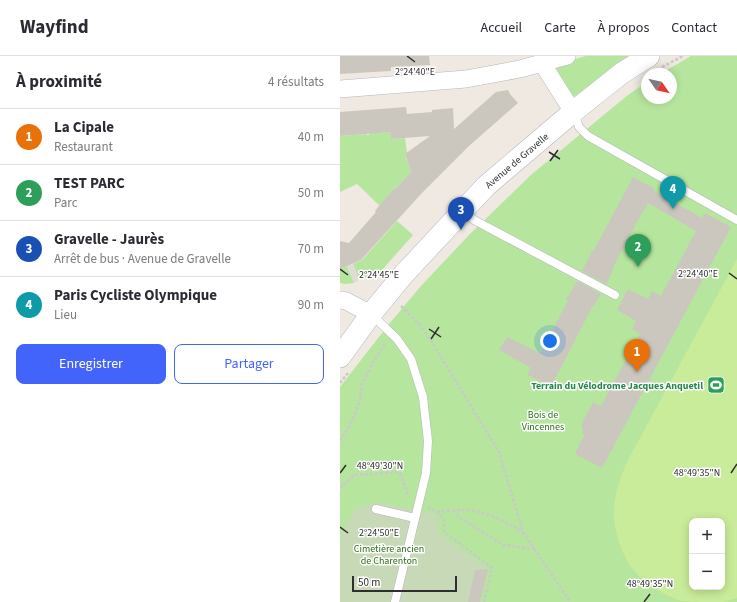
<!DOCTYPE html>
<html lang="fr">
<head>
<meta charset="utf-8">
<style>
  :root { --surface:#fff; --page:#f7f7f7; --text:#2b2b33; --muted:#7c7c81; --line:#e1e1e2; --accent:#4264fb }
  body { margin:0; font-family:"Source Sans 3",sans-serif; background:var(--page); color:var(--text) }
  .controls { position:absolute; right:12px; bottom:12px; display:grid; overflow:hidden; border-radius:8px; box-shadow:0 2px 10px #0003 }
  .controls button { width:36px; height:36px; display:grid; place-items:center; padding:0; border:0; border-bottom:1px solid var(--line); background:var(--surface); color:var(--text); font:20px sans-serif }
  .compass { position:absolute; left:301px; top:12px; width:36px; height:36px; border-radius:50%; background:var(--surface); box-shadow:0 2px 10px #0003; rotate:124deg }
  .scale { position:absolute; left:12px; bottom:10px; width:105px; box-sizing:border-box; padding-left:4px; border:2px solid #2e2e2e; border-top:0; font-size:11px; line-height:14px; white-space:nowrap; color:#2e2e2e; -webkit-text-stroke:3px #fff; paint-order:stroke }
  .you { position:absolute; left:210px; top:285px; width:14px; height:14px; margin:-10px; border:3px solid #fff; border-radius:50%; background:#1a73e8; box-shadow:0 0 0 6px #1a73e833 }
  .badge { display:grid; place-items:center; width:26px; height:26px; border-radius:50%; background:var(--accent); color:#fff; font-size:13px; font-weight:700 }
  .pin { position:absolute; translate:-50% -33px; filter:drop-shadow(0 1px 2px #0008) }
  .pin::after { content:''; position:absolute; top:21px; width:14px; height:12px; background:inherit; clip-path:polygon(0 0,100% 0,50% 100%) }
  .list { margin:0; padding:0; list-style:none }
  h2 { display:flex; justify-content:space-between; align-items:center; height:52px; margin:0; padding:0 16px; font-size:17px }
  h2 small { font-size:13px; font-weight:400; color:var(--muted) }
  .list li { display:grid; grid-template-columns:26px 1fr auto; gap:12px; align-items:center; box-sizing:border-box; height:56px; padding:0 16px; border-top:1px solid var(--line) }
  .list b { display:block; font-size:15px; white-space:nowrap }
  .list p { margin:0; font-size:13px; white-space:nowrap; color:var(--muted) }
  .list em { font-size:13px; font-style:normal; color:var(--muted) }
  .actions { display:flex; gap:8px; padding:12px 16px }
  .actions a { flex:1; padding:9px 0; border:1px solid var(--accent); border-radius:8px; text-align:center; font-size:14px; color:var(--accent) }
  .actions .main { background:var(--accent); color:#fff }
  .map { position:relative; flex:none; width:397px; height:546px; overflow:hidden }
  header { display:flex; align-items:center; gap:24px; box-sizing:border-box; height:56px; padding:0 20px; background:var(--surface); border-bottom:1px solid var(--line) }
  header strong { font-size:19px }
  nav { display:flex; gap:22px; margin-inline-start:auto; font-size:14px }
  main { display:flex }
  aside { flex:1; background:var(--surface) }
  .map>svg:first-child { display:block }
  .green { fill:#b6e59e; fill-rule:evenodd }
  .cemetery { fill:#c8d9b8 }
  .pitch { fill:#c9ec9a; fill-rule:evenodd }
  .plaza { fill:#dfdcd8 }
  .building { fill:#cbc7bf }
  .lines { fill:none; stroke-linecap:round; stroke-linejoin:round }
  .service-casing { stroke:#b4b7c1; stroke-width:9 }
  .minor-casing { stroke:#b4b7c1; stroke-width:18 }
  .tertiary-casing { stroke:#b4b7c1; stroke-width:22 }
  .path { stroke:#c9c9c9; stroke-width:2.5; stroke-dasharray:3 2; stroke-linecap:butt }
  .service { stroke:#fff; stroke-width:8 }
  .minor { stroke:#fff; stroke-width:17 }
  .tertiary { stroke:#fff; stroke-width:21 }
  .ticks { fill:none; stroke:#2e2e2e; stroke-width:1.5 }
  .labels { text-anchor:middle; stroke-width:3; stroke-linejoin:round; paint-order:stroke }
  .street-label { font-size:10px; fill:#2e2e2e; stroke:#fff }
  .leisure-label { font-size:10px; font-weight:bold; fill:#27864d; stroke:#fff; text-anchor:end }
  .park-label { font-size:10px; fill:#2c6e1b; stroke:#fff }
  .ticks-label { font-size:10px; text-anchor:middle; fill:#2e2e2e; stroke:#fff; stroke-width:3; stroke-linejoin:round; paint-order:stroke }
</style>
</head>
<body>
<header>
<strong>Wayfind</strong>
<nav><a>Accueil</a><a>Carte</a><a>À propos</a><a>Contact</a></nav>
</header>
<main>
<aside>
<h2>À proximité<small>4 résultats</small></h2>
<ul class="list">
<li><span class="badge" style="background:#e8710a">1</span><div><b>La Cipale</b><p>Restaurant</p></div><em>40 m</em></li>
<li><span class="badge" style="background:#2e9e5b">2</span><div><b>TEST PARC</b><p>Parc</p></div><em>50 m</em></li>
<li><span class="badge" style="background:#1a4fb4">3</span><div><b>Gravelle - Jaurès</b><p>Arrêt de bus · Avenue de Gravelle</p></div><em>70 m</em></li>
<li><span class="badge" style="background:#0f9aa8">4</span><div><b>Paris Cycliste Olympique</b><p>Lieu</p></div><em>90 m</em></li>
</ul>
<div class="actions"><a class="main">Enregistrer</a><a>Partager</a></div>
</aside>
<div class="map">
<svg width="397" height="546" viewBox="0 0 397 546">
  <rect width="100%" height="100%" fill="#efe9e1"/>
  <g class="green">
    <path d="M246,0h45l-56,40h-3l-16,-28v-1l6,-4z"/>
    <path d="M351,0h46v546h-397v-215l49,-63 32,-38 49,-52 62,-60 96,-79 19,-13v16h24v-24h-11zM352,465h30v66h-30z"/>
    <path d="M50,76l1,7 14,-1 2,15 -2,2 6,17 -16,17 -1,-1 -14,18 -23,-22 -17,8v-56l27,-2v1h2l1,-2z"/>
    <path d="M57,165l16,14 -32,36 -22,9 -6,-16 9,-4z"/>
    <path d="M7,210l7,17 -9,1 -5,-1v-14z"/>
  </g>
  <path class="cemetery" d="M38,446l59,13 2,19 49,35 -8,33h-140v-66l16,-28z"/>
  <path class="pitch" d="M397,203v339c-5,1 -10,3 -15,4 -8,0 -33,0 -40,-1 -12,-3 -35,-16 -44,-26 -15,-15 -25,-43 -24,-65 1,-19 7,-35 15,-52zM352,465h30v66h-30z"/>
  <path class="plaza" d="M13,208l6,16 -5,3 -7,-17z"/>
  <g class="building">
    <path d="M0,0h89l1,9 -39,2v4l-51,3z"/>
    <path d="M168,34l2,4 8,9 -49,43 -48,48 -60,66 -21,9v-28l9,2 27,-31 -1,-1 19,-23 1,1 16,-17 -6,-18 25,-18 -39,3 -1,-7 -50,4v-24l66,-5 1,7 25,-2v-2l21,-2 1,21 42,-37z"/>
    <path d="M293,121l22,12 -1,2 48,27 3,-5 26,14 -129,241 -27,-14 6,-13 3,-4 -3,-12 12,-23 8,4 39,-72 -8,-5 4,-8 -19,-11 11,-21 20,10 4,-8 9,5 35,-65 -48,-28 -4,8h-1l-31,58 1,1 -7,14 -24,-13 10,-20 1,1z"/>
    <path d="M237,225l24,13 -8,13h-1l-41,80 -24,-12 4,-7 -32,-18 8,-13 33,16 28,-52 -2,-1z"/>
    <path d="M148,513l-8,33h-12l7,-32z"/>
  </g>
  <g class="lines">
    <defs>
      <g id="service">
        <path d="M234,57l5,14 9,9 149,84"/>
        <path d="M124,155l10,9 141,75"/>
        <path d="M31,258l26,25 14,20 12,38 5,44 -2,32 -31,129"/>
        <path d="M36,453l39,9"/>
      </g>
      <g id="minor">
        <path d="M202,7l31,49"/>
        <path d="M0,33l126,-10 54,-10 47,-13"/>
        <path d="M0,244l6,1 25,13"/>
      </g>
      <g id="tertiary">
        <path id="s1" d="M0,301l31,-43 32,-39 83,-89 87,-74 49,-39 27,-17"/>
      </g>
    </defs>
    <use href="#service" class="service-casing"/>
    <use href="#minor" class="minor-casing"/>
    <use href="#tertiary" class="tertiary-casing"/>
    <g class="path">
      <path d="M322,11l21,-11"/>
      <path d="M61,250l18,18 11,15 69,113 24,80 47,70"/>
      <path d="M0,327l8,-10"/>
      <path d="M0,385l10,-16 9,-22 3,-18 11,-23 13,-20"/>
      <path d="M0,432l14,-13 44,-3 2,2 8,20"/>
      <path d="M88,451l9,5 7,8v12l48,36 -8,34"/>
      <path d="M114,454l5,7 44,28 32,4"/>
      <path d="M97,456c10,-1 20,-3 31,-2 19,2 38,12 55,22"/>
    </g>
    <use href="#service" class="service"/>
    <use href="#minor" class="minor"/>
    <use href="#tertiary" class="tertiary"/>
  </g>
  <path class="ticks" d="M67,0l8,6M209,96l11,7M210,105l8,-11M0,213l8,6M389,217l8,6M89,273l12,8M91,283l8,-12M0,417l6,-8M391,417l6,-9M0,471l8,6M304,546l6,-8"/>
  <defs>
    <symbol id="stadium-square" viewBox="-11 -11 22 22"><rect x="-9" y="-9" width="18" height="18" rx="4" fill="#2e9e5b" stroke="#fff"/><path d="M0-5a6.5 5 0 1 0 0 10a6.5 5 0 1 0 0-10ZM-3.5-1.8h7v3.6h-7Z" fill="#fff"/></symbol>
  </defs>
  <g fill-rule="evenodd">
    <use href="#stadium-square" x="366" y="319" width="20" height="20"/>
  </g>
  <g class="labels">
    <g class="street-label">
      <text dy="4" stroke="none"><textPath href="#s1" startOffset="265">Avenue de Gravelle</textPath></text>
    </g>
    <g class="leisure-label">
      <text x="363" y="333">Terrain du Vélodrome Jacques Anquetil</text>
    </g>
    <g class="park-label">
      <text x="203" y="362">Bois de<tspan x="203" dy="12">Vincennes</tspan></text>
      <text x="49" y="496">Cimetière ancien<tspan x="49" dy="12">de Charenton</tspan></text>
    </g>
  </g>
  <g class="ticks-label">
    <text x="75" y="19">2°24'40"E</text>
    <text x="358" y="221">2°24'40"E</text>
    <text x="39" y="222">2°24'45"E</text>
    <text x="40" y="413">48°49'30"N</text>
    <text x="357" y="420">48°49'35"N</text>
    <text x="39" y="480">2°24'50"E</text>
    <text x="310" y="531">48°49'35"N</text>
  </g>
</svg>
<div class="controls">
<button>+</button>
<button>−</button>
</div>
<svg class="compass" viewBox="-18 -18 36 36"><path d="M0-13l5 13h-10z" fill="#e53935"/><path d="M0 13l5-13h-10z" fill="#7c7c81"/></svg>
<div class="scale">50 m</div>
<div class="you"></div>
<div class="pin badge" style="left:297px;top:316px;background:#e8710a">1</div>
<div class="pin badge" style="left:298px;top:211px;background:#2e9e5b">2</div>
<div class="pin badge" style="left:121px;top:174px;background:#1a4fb4">3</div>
<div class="pin badge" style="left:333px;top:153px;background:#0f9aa8">4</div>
</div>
</main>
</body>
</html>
